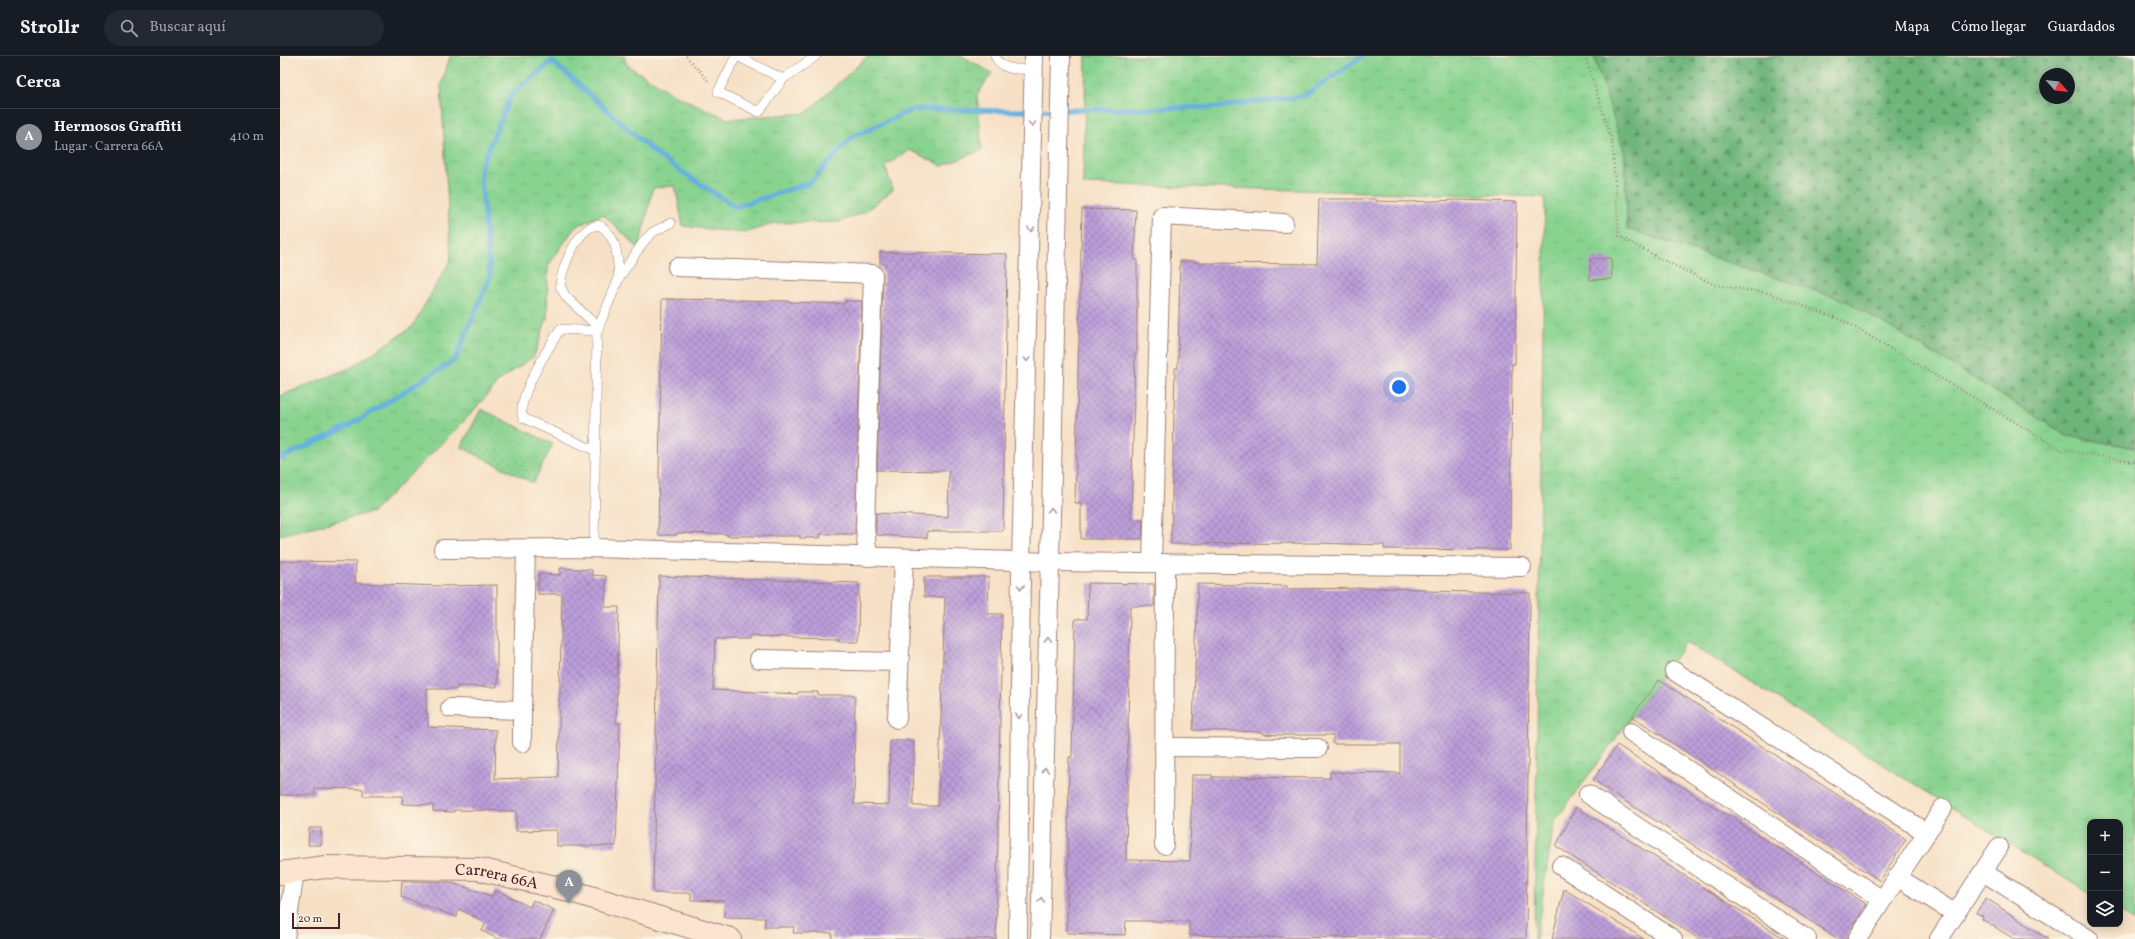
<!DOCTYPE html>
<html lang="es">
<head>
<meta charset="utf-8">
<style>
  :root { --surface:#171b24; --page:#242831; --text:#f1f3f6; --muted:#9ea1a6; --line:#363941; --accent:#8c9099 }
  body { margin:0; font-family:Vollkorn,serif; background:var(--page); color:var(--text) }
  .controls { position:absolute; right:12px; bottom:12px; display:grid; overflow:hidden; border-radius:8px; box-shadow:0 2px 10px #0003 }
  .controls button { width:36px; height:36px; display:grid; place-items:center; padding:0; border:0; border-bottom:1px solid var(--line); background:var(--surface); color:var(--text); font:20px sans-serif }
  .compass { position:absolute; left:1759px; top:12px; width:36px; height:36px; border-radius:50%; background:var(--surface); box-shadow:0 2px 10px #0003; rotate:117deg }
  .scale { position:absolute; left:12px; bottom:10px; width:48px; box-sizing:border-box; padding-left:4px; border:2px solid #4a1f2b; border-top:0; font-size:11px; line-height:14px; white-space:nowrap; color:#4a1f2b; -webkit-text-stroke:3px #fcf5e5; paint-order:stroke }
  .you { position:absolute; left:1119px; top:331px; width:14px; height:14px; margin:-10px; border:3px solid #fff; border-radius:50%; background:#1a73e8; box-shadow:0 0 0 6px #1a73e833 }
  .badge { display:grid; place-items:center; width:26px; height:26px; border-radius:50%; background:var(--accent); color:#fff; font-size:13px; font-weight:700 }
  .pin { position:absolute; translate:-50% -33px; filter:drop-shadow(0 1px 2px #0008) }
  .pin::after { content:''; position:absolute; top:21px; width:14px; height:12px; background:inherit; clip-path:polygon(0 0,100% 0,50% 100%) }
  .list { margin:0; padding:0; list-style:none }
  h2 { display:flex; justify-content:space-between; align-items:center; height:52px; margin:0; padding:0 16px; font-size:17px }
  h2 small { font-size:13px; font-weight:400; color:var(--muted) }
  .list li { display:grid; grid-template-columns:26px 1fr auto; gap:12px; align-items:center; box-sizing:border-box; height:56px; padding:0 16px; border-top:1px solid var(--line) }
  .list b { display:block; font-size:15px; white-space:nowrap }
  .list p { margin:0; font-size:13px; white-space:nowrap; color:var(--muted) }
  .list em { font-size:13px; font-style:normal; color:var(--muted) }
  .icon { flex:none; width:22px; height:22px; fill:none; stroke:currentColor; stroke-width:2; stroke-linecap:round; stroke-linejoin:round }
  .map { position:relative; flex:none; width:1855px; height:883px; overflow:hidden }
  header { display:flex; align-items:center; gap:24px; box-sizing:border-box; height:56px; padding:0 20px; background:var(--surface); border-bottom:1px solid var(--line) }
  header strong { font-size:19px }
  nav { display:flex; gap:22px; margin-inline-start:auto; font-size:14px }
  .search { width:280px; height:36px; background:var(--page); display:flex; align-items:center; gap:10px; box-sizing:border-box; padding:0 14px; border-radius:22px; color:var(--muted); font-size:15px }
  main { display:flex }
  aside { flex:1; background:var(--surface) }
  .map>svg:first-child { display:block }
  .grass { fill:url(#grass-tufts); stroke:#6a795e }
  .forest { fill:url(#forest-firs); stroke:#5c6a52; fill-rule:evenodd }
  .park { fill:url(#park-dots); stroke:#6a795e }
  .lines { fill:none; stroke-linecap:round; stroke-linejoin:round }
  .stream { stroke:#65b1de; stroke-width:5 }
  .building { fill:url(#building-cross-hatch) }
  .lane-casing { stroke:#a08078; stroke-width:10 }
  .street-casing { stroke:#a08078; stroke-width:20 }
  .secondary-casing { stroke:#a08078; stroke-width:24 }
  .path { stroke:#a08078; stroke-width:2.5; stroke-dasharray:1 3; stroke-linecap:butt }
  .lane { stroke:#fff; stroke-width:9 }
  .street { stroke:#fff; stroke-width:18 }
  .secondary { stroke:#fce5d0; stroke-width:22 }
  .oneway { stroke:#ae9aa0 }
  .labels { text-anchor:middle; stroke-width:3.5; stroke-linejoin:round; paint-order:stroke }
  .street-label { font-size:16px; fill:#4a1f2b; stroke:#fcf5e5 }
</style>
</head>
<body>
<header>
<strong>Strollr</strong>
<div class="search"><svg class="icon" aria-label="search" viewBox="0 0 24 24"><circle cx="10" cy="10" r="6"/><path d="M15 15l6 6"/></svg>Buscar aquí</div>
<nav><a>Mapa</a><a>Cómo llegar</a><a>Guardados</a></nav>
</header>
<main>
<aside>
<h2>Cerca<small></small></h2>
<ul class="list">
<li><span class="badge">A</span><div><b>Hermosos Graffiti</b><p>Lugar · Carrera 66A</p></div><em>410 m</em></li>
</ul>
</aside>
<div class="map">
<svg width="1855" height="883" viewBox="0 0 1855 883">
  <defs>
    <pattern id="grass-tufts" width="24" height="20" patternUnits="userSpaceOnUse"><rect width="24" height="20" fill="#89d390"/><path d="M3 7l-1-3M5 7V3M7 7l1-3M15 17l-1-3M17 17v-4M19 17l1-3" fill="none" stroke="#78b57c"/></pattern>
    <pattern id="forest-firs" width="22" height="20" patternUnits="userSpaceOnUse"><rect width="22" height="20" fill="#6eb57a"/><path d="M5 1l3.5 6h-7zM16 11l3.5 6h-7z" fill="#5c9364"/></pattern>
    <pattern id="park-dots" width="8" height="8" patternUnits="userSpaceOnUse"><rect width="8" height="8" fill="#89d390"/><path d="M2 2h.1M6 6h.1" fill="none" stroke="#78b57c" stroke-width="1.8" stroke-linecap="round"/></pattern>
    <pattern id="building-cross-hatch" width="8" height="8" patternUnits="userSpaceOnUse"><rect width="8" height="8" fill="#bc9fda"/><path d="M0 0l8 8M0 8l8-8" fill="none" stroke="#9b81b1"/></pattern>
  </defs>
  <rect width="100%" height="100%" fill="#fcf5e5"/>
  <filter id="ink" filterUnits="userSpaceOnUse"><feTurbulence type="fractalNoise" baseFrequency=".025" numOctaves="2"/><feDisplacementMap in="SourceGraphic" scale="8" xChannelSelector="R" yChannelSelector="G"/><feConvolveMatrix kernelMatrix="1 2 1 2 8 2 1 2 1" color-interpolation-filters="sRGB"/></filter>
  <filter id="wash" filterUnits="userSpaceOnUse"><feTurbulence type="fractalNoise" baseFrequency=".012" numOctaves="4" result="noise"/><feDisplacementMap in="SourceGraphic" scale="16" xChannelSelector="R" yChannelSelector="G"/><feGaussianBlur stdDeviation="0.9" result="paint"/><feColorMatrix in="noise" values="0 0 0 0 0 0 0 0 0 0 0 0 0 0 0 0 0 1.4 0 .05"/><feComposite in="paint" operator="in"/></filter>
  <g filter="url(#wash)">
    <rect width="100%" height="100%" fill="#f6e0c5"/>
    <g class="grass">
      <path d="M170,0h174l3,9 46,29 55,25 78,-6 62,-57h94l30,17 -15,22 5,55 -40,16 -32,-16 -25,16 8,24 -30,23 -24,9 -63,1 -31,10 -62,-7 -8,-40 -22,2 -14,61 -36,-35 -28,13 -27,39 -1,52 -13,38 -35,25 -32,37 -94,94 -93,23v-139l72,-29 60,-40 39,-68 -10,-173z"/>
      <path d="M806,0h508l31,98 2,75 220,72 221,135 67,12v474l-15,-10v-90h-30v72l-403,-252 -133,180 -18,117h-2l11,-742 -462,-13z"/>
    </g>
    <path class="forest" d="M1314,0h541v392l-67,-12 -221,-135 -220,-72 -2,-75zM1765,18h24v24h-24z"/>
    <path class="park" d="M201,353l72,35 -20,39 -72,-36z"/>
    <g class="lines">
      <path class="stream" d="M0,403l69,-33 106,-66 35,-83 -10,-108 31,-74 41,-34 105,94 78,52 75,-24 42,-46 62,-28 103,2 201,-4 86,-11 59,-40"/>
    </g>
    <g id="blocks">
      <g class="building">
        <path d="M1039,143h57v2l32,1 50,-2 59,2 -2,162h-3l-2,186 -126,-1v-4l-69,-2 -144,1 4,-176h3l2,-107h17v2l120,1z"/>
        <path d="M802,153l54,1 -2,50h3v94h-2l-4,165h12l-1,20h-61v-36h-6z"/>
        <path d="M600,196l127,2 -4,277h-76v7l-51,-3v-22l72,4 1,-46 -72,-1 6,-196 -3,-8z"/>
        <path d="M1331,202l1,21 -22,1v-21z"/>
        <path d="M382,243l128,2v1l55,2v-3h17l-7,233h-35v4h-20v-2h-73v-2l-50,-1v2h-19z"/>
        <path d="M0,505l76,1 -1,21 86,3 56,-1v102l-40,-1v3h-30l-1,25h2v13l68,3 -1,49 63,-2 4,-183h-24l1,-20 21,1v-7l32,2v5l14,1 -1,31h14l-3,116h4l-4,123h-59v-16l-41,1v-20l-62,-1v2l-21,-1v-6l-31,-1 1,-8h-40v-7l-48,-1v7h-35z"/>
        <path d="M379,520l200,7 -1,58h-19v-3l-90,-2v3h-34l-2,51 85,4v-2h20v3h37l-1,109 35,1 1,-65h24l-1,66h25l7,-209h-21v-20h65l-1,37h14l-6,325h-164v-6h-39l1,-6h-29v-9l-41,-1 1,-16 -34,-1v-7h-38z"/>
        <path d="M808,527l66,1v22h-24l-4,254 64,1 2,-86h20v2l118,1v-6l70,1v-29h-67v-9h-51l-19,-1v-2l-70,-2 5,-146 89,2v3l88,-1 51,1 -1,2 105,2 -4,346 -296,-2v-1l-41,-1v-14h-63l-1,14 -58,-2 2,-176h3l3,-138h12z"/>
        <path d="M1379,624l247,159 -26,42 -248,-165z"/>
        <path d="M1337,689l249,159 -20,35h-8l-245,-159z"/>
        <path d="M1296,751l209,132h-86l-143,-93z"/>
        <path d="M29,772h12v17h-13z"/>
        <path d="M122,825l47,1 43,14 3,-6 35,17 3,-7 21,10 -14,29h-42l-16,-8 4,-8 -27,-14 -2,8 -56,-20z"/>
        <path d="M1284,833l80,50h-92z"/>
        <path d="M1706,842l62,41h-34l-32,-20 1,-3 -7,-3z"/>
      </g>
    </g>
  </g>
  <g filter="url(#ink)">
    <use href="#blocks" fill-opacity="0" stroke="#a08078" stroke-width="1"/>
    <g class="lines">
      <defs>
        <g id="lane">
          <path d="M456,0l-18,36 41,20 24,-33"/>
          <path d="M457,0l46,23 33,-23"/>
          <path d="M715,0c7,16 24,13 39,13"/>
          <path d="M319,272l-33,-31 -6,-11c1,-17 20,-65 41,-60 18,13 16,32 18,52"/>
          <path d="M316,395l-73,-33c-8,-20 27,-71 37,-89l37,2"/>
          <path d="M314,492l3,-217 22,-53 25,-37 9,-9 18,-9"/>
        </g>
        <g id="street">
          <path d="M397,211l196,7 -8,254 3,29"/>
          <path d="M163,493l151,-1 456,14 472,5"/>
          <path d="M872,507l10,-347 122,7"/>
          <path d="M479,603l140,3"/>
          <path d="M1394,615l253,162"/>
          <path d="M170,652l72,2 4,-161"/>
          <path d="M242,654v33"/>
          <path d="M617,663l7,-161"/>
          <path d="M1351,676l251,168"/>
          <path d="M884,691l154,1"/>
          <path d="M1308,738l219,145"/>
          <path d="M884,789l1,-282"/>
          <path d="M1281,810l112,73"/>
          <path d="M1703,816l106,67"/>
          <path d="M1617,821l59,37"/>
          <path d="M5,883l10,-68"/>
          <path d="M738,883l3,-377 13,-506"/>
          <path d="M760,883l10,-377 11,-506"/>
          <path d="M1577,883l86,-131"/>
          <path d="M1659,883l60,-92"/>
        </g>
        <g id="secondary">
          <path id="s1" d="M0,817l45,-6 153,2 86,20 166,50"/>
        </g>
      </defs>
      <use href="#lane" class="lane-casing"/>
      <use href="#street" class="street-casing"/>
      <use href="#secondary" class="secondary-casing"/>
      <g class="path">
        <path d="M406,0l24,27"/>
        <path d="M1305,0l27,85 7,95 40,22 56,27 53,8 76,28 218,129 73,12"/>
      </g>
      <use href="#lane" class="lane"/>
      <use href="#street" class="street"/>
      <use href="#secondary" class="secondary"/>
    </g>
    <defs><path id="oneway-chevron" d="M-2-3.5L2.5 0L-2 3.5" fill="none" stroke-width="1.6" stroke-linecap="round" stroke-linejoin="round"/></defs>
    <g class="oneway">
      <use href="#oneway-chevron" transform="translate(752 68) rotate(90)"/>
      <use href="#oneway-chevron" transform="translate(751 173) rotate(92)"/>
      <use href="#oneway-chevron" transform="translate(747 303) rotate(92)"/>
      <use href="#oneway-chevron" transform="translate(771 454) rotate(-89)"/>
      <use href="#oneway-chevron" transform="translate(741 531) rotate(90)"/>
      <use href="#oneway-chevron" transform="translate(768 584) rotate(-88)"/>
      <use href="#oneway-chevron" transform="translate(739 660) rotate(90)"/>
      <use href="#oneway-chevron" transform="translate(765 714) rotate(-88)"/>
      <use href="#oneway-chevron" transform="translate(761 844) rotate(-88)"/>
    </g>
  </g>
  <g class="labels">
    <g class="street-label">
      <text dy="6" stroke="none"><textPath href="#s1" startOffset="218">Carrera 66A</textPath></text>
    </g>
  </g>
</svg>
<div class="controls">
<button>+</button>
<button>−</button>
<button><svg class="icon" aria-label="layers" viewBox="0 0 24 24"><path d="M12 4l9 5-9 5-9-5zM3 14l9 5 9-5"/></svg></button>
</div>
<svg class="compass" viewBox="-18 -18 36 36"><path d="M0-13l5 13h-10z" fill="#e53935"/><path d="M0 13l5-13h-10z" fill="#9ea1a6"/></svg>
<div class="scale">20 m</div>
<div class="you"></div>
<div class="pin badge" style="left:289px;top:847px">A</div>
</div>
</main>
</body>
</html>
